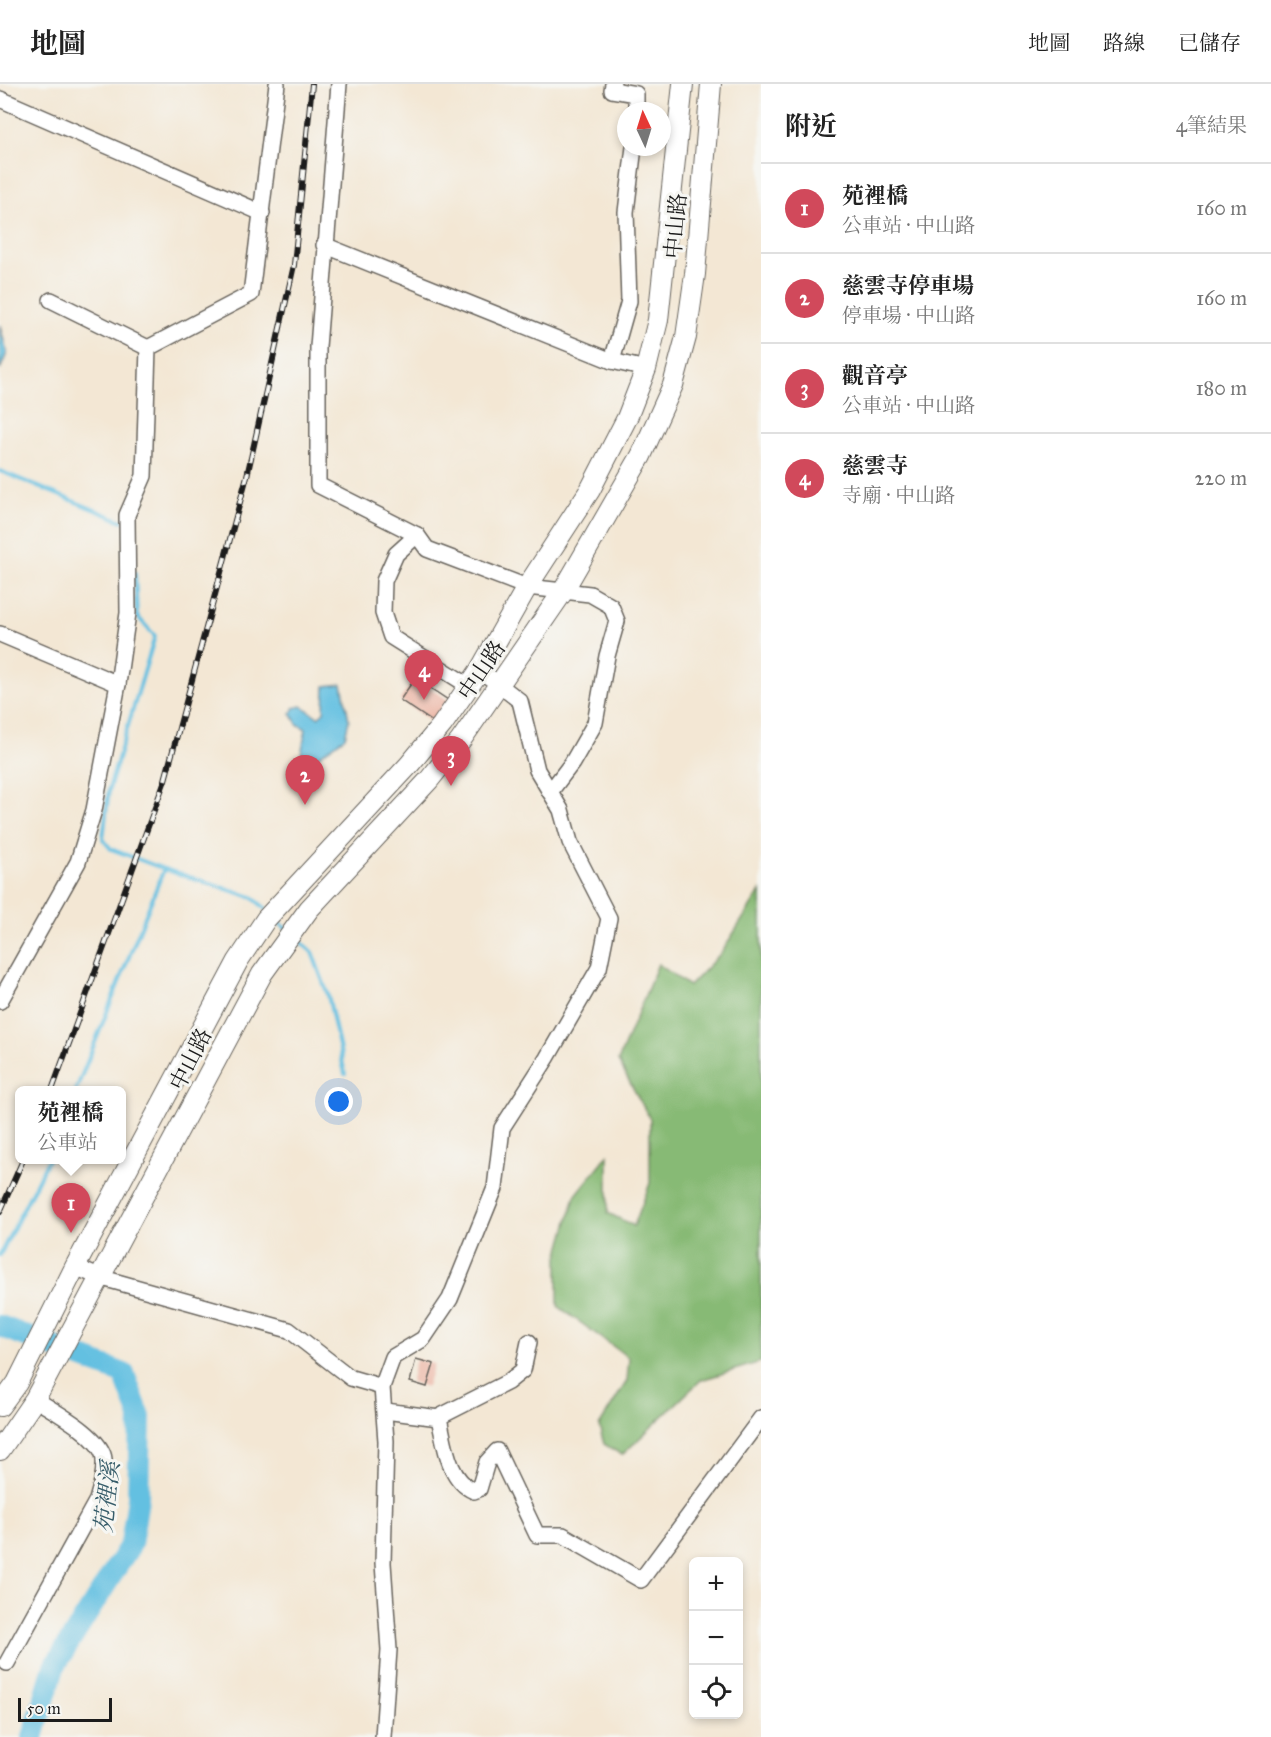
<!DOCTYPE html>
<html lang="zh-TW">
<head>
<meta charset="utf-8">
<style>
  :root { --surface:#fff; --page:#f2f2f2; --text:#222; --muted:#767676; --line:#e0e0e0; --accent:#d1495b }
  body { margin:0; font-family:"IM FELL Great Primer","Noto Serif TC",serif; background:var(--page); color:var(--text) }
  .controls { position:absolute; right:18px; bottom:18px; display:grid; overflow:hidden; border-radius:9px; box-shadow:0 3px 9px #0003 }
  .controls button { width:54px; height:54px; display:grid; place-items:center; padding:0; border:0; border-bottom:2px solid var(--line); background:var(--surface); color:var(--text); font:30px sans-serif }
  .compass { position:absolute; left:617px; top:18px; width:54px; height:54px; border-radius:50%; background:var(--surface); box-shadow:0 3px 9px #0003; rotate:356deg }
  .scale { position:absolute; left:18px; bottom:15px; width:94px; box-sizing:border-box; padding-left:6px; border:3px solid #1c1c1c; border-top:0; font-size:16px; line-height:21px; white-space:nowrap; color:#1c1c1c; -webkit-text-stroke:4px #f6f6f2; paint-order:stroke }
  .you { position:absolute; left:339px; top:1018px; width:21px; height:21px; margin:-15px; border:4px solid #fff; border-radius:50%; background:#1a73e8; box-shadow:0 0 0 9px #1a73e833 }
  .badge { display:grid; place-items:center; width:39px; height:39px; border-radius:50%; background:var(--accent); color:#fff; font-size:20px; font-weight:700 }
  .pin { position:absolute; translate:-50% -50px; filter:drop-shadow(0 2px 3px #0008) }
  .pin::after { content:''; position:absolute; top:32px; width:21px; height:18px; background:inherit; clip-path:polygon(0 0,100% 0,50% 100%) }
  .popup { position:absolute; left:15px; top:1002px; width:111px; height:78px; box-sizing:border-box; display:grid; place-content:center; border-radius:9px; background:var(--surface); filter:drop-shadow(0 2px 4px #0005); font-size:20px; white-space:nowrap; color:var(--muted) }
  .popup b { font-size:22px; color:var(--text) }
  .popup::after { content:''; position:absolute; left:50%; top:100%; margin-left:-12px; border:12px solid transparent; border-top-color:var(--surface) }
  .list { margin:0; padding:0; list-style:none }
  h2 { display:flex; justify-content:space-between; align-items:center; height:78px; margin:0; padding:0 24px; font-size:26px }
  h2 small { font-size:20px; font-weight:400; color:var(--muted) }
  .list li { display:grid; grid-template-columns:39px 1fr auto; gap:18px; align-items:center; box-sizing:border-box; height:90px; padding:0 24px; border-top:2px solid var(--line) }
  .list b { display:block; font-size:22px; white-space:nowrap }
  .list p { margin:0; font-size:20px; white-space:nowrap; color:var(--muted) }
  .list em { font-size:20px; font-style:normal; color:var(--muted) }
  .icon { flex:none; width:33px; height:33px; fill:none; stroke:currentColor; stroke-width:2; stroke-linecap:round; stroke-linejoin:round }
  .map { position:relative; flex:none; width:761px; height:1653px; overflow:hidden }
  header { display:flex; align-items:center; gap:36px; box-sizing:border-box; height:84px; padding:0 30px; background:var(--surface); border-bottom:2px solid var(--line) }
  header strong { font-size:28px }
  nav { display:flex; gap:33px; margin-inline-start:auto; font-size:21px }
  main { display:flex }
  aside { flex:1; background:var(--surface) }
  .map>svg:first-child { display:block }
  .forest { fill:#87ba74; stroke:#526b48; stroke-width:1.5 }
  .water { fill:#63c0e1; stroke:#406e7e; stroke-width:1.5 }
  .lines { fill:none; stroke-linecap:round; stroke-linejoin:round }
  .stream { stroke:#63c0e1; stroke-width:4 }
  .river { stroke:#63c0e1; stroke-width:22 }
  .building { fill:#eaa894 }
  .minor-casing { stroke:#67635c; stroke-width:18 }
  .major-casing { stroke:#67635c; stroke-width:22 }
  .minor { stroke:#fff; stroke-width:15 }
  .major { stroke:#fff; stroke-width:20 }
  .rail-casing { stroke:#1c1c1c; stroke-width:6 }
  .rail { stroke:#f6f6f2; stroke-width:4; stroke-dasharray:11; stroke-linecap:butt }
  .labels { text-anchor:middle; stroke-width:6; stroke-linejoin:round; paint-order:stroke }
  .street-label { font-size:22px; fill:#1c1c1c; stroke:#f6f6f2 }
  .water-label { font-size:24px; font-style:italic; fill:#385e6b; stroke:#f6f6f2 }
</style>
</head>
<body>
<header>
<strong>地圖</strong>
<nav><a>地圖</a><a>路線</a><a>已儲存</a></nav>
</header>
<main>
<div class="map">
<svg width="761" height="1653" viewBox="0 0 761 1653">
  <rect width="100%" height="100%" fill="#f6f6f2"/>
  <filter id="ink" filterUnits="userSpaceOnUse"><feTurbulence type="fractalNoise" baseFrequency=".0167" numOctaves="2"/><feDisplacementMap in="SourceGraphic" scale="12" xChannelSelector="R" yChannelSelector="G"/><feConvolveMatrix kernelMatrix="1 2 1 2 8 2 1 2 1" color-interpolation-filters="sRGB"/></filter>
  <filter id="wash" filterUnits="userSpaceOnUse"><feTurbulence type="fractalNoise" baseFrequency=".008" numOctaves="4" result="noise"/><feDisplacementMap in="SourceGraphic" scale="24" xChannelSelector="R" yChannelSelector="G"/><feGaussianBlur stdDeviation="1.35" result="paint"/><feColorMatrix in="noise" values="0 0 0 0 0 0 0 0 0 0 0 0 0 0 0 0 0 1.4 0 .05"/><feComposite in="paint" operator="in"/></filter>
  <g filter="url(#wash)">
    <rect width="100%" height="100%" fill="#f3e7d4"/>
    <path class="forest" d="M761,806v472l-60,18 -79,75 -18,-11 -5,-18 28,-45 2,-23 -71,-52v-49l17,-61 33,-41v58l26,13 16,-43v-64l-32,-58 40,-97 31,22 32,-33z"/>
    <g class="water">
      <path d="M0,241l7,28 -7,17z"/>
      <path d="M342,600l7,36 -4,17 -33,24 -12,-1 6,-31 -9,-5 -6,-11 3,-5 8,-2 16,11 6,-5 1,-26z"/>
    </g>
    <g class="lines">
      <g class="stream">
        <path d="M0,387l122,50"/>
        <path d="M135,489l2,43 18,20 -46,153 -6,50 8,10 53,20"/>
        <path d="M275,835l13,11"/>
        <path d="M295,853l17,15 16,43 17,79"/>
        <path d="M76,1006l88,-221 88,28 14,12"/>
        <path d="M0,1171l48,-95"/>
      </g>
      <path class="river" d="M0,1242l124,48 16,43 -2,82 -7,45 -77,123 -21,70"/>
    </g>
    <g id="blocks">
      <g class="building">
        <path d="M415,594l33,22 -15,22 -33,-22z"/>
        <path d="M416,1275l18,5 -7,23 -17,-5z"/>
      </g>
    </g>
  </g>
  <g filter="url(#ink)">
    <use href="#blocks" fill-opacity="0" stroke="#67635c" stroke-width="1.5"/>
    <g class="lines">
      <defs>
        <g id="minor">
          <path d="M339,0l-21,263v138l99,50 10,14 100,38 63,7 21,12 6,15 -10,35 -12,67 -23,40 -22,29"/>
          <path d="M613,0l-1,6 24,4v17"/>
          <path d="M0,15l262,114"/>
          <path d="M324,161l288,116 34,8"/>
          <path d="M51,216l97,48"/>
          <path d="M612,277l17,-60 -3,-89 8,-65"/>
          <path d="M417,451l-21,19 -12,27 -1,32 8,24 78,49"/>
          <path d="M0,550l118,50"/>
          <path d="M0,917l78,-139 16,-52 24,-126 10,-71 -1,-98 17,-39 4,-128 103,-54 26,-210"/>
          <path d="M75,1183l24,10 190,53 62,48 31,9"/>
          <path d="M385,1327l54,7c6,26 9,62 35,73l5,-2 8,-27 10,-11 40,84h26l78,45 120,-162"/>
          <path d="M437,1334l71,-36 15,-12 6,-28"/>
          <path d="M7,1579l90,-163c4,-13 8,-27 7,-41 -2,-23 -51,-48 -69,-60"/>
          <path d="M383,1653l6,-87 -6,-87 3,-122 -4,-54 11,-30 30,-18 27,-40 45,-111 7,-60 45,-70 52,-90 10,-50 -39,-76 -9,-32 -24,-40 -17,-69 -40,-31"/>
        </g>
        <g id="major">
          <path d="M0,1322l17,-23 58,-116 163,-306 28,-42 143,-154 33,-40 38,-55 47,-83 63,-97 37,-72 19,-49 12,-49 25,-236"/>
          <path d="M0,1366l35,-51 227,-425 47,-65 120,-129 32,-40 101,-147 79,-137 32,-71 13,-48 9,-63 16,-190"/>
        </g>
      </defs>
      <use href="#minor" class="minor-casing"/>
      <use href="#major" class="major-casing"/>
      <use href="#minor" class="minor"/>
      <use href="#major" class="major"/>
      <defs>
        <g id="rail">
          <path d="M52,1006l113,-310 82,-304 47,-211 18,-181"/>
          <path d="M0,1128l23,-52"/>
        </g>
      </defs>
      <use href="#rail" class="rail-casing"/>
      <use href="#rail" class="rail"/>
    </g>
  </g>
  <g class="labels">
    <g class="street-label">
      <text transform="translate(675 142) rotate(-85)" y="8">中山路</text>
      <text transform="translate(481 586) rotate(-56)" y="8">中山路</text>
      <text transform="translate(190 975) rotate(-63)" y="8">中山路</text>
    </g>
    <g class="water-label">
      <text transform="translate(107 1413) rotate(-84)" y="8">苑裡溪</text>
    </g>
  </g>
</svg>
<div class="controls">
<button>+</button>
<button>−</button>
<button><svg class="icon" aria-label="locate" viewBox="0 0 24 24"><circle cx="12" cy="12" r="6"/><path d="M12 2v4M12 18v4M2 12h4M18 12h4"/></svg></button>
</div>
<svg class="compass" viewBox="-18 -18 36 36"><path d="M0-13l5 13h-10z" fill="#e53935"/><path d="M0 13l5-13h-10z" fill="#767676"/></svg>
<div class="scale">50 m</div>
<div class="you"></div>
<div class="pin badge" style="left:71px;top:1149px">1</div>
<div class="popup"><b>苑裡橋</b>公車站</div>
<div class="pin badge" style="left:305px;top:721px">2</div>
<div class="pin badge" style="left:451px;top:702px">3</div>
<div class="pin badge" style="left:424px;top:616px">4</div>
</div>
<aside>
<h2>附近<small>4筆結果</small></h2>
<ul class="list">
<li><span class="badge">1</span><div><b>苑裡橋</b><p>公車站 · 中山路</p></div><em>160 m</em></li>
<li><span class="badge">2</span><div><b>慈雲寺停車場</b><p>停車場 · 中山路</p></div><em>160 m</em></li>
<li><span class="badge">3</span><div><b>觀音亭</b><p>公車站 · 中山路</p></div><em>180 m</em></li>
<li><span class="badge">4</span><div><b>慈雲寺</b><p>寺廟 · 中山路</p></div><em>220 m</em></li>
</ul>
</aside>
</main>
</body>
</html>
